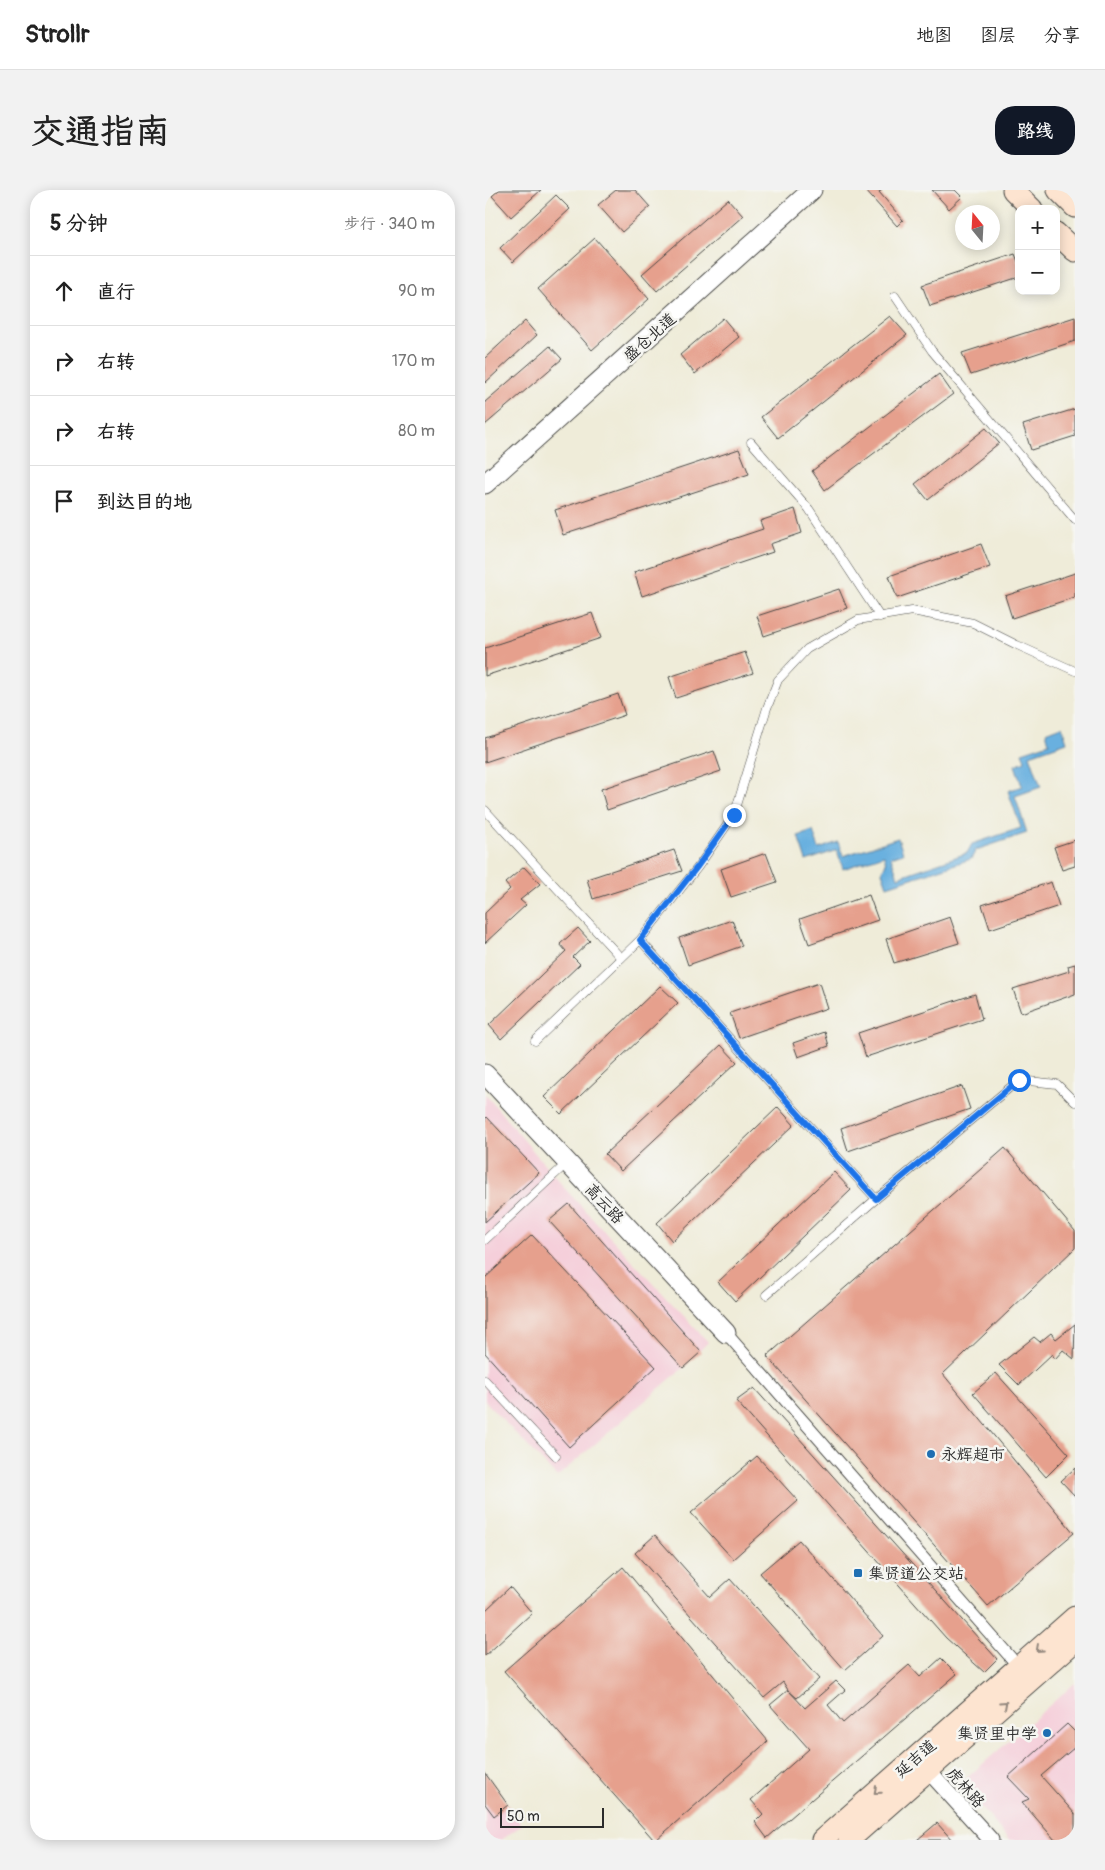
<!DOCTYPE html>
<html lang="zh">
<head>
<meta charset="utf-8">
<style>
  :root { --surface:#fff; --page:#f2f2f2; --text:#222; --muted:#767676; --line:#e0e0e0; --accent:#111827 }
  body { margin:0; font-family:Pangolin,"LXGW WenKai TC",sans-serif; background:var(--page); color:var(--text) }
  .controls { position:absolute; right:15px; top:15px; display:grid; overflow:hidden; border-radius:10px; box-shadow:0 2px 12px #0003 }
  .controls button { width:45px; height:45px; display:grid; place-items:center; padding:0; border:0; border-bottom:1px solid var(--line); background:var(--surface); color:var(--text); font:25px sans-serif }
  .compass { position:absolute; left:470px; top:15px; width:45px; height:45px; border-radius:50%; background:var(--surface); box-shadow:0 2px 12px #0003; rotate:342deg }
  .scale { position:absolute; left:15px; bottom:12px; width:104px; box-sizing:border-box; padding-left:5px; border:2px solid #2b2b2b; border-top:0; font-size:14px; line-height:18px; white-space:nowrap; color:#2b2b2b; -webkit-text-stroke:4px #f6f6f2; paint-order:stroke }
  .stop { position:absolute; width:15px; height:15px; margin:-11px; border:4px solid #1a73e8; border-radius:50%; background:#fff }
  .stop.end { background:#1a73e8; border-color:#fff; box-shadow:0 1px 5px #0008 }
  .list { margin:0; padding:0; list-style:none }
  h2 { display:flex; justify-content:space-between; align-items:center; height:65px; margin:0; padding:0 20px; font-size:21px }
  h2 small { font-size:16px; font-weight:400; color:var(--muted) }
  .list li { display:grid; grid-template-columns:32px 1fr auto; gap:15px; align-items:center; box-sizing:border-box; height:70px; padding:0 20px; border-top:1px solid var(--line) }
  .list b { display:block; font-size:19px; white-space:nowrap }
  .list em { font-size:16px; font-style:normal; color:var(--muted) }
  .icon { flex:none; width:28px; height:28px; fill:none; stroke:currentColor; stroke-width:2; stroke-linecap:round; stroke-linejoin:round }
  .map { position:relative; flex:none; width:590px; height:1650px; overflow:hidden; border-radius:20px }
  header { display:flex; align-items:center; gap:30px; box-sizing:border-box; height:70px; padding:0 25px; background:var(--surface); border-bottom:1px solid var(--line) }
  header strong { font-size:24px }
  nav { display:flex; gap:28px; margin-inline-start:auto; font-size:18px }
  .intro { display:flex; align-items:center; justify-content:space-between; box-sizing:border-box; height:120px; padding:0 30px }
  h1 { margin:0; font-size:35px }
  .button { padding:12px 22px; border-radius:20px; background:var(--accent); color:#fff; font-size:18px; font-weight:700 }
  main { display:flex; gap:30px; padding:0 30px }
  aside { flex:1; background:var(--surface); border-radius:20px; box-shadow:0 2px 12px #0003 }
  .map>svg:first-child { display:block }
  .built { fill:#f5cfda }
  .water { fill:#69b0df; stroke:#4a6e85 }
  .building { fill:#e6a08d }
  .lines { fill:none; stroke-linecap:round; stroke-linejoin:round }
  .service-casing { stroke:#484845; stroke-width:9 }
  .pedestrian-casing { stroke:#484845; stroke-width:13 }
  .minor-casing { stroke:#484845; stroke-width:17 }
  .tertiary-casing { stroke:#484845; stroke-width:21 }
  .secondary-casing { stroke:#484845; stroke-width:23 }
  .service { stroke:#fff; stroke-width:8 }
  .pedestrian { stroke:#fff; stroke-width:11 }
  .minor { stroke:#fff; stroke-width:15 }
  .tertiary { stroke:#fff; stroke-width:19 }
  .secondary { stroke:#fde4d0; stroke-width:21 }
  .oneway { stroke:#94887e }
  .route { stroke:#1a73e8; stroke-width:6 }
  .poi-dot { fill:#1f6fb2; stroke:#f6f6f2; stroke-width:2 }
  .labels { text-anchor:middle; stroke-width:5; stroke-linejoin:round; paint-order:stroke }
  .street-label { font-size:16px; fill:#2b2b2b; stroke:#f6f6f2 }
  .poi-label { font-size:16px; fill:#2b2b2b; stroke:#f6f6f2; text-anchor:start }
</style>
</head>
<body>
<header>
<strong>Strollr</strong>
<nav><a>地图</a><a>图层</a><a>分享</a></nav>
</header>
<div class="intro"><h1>交通指南</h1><a class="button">路线</a></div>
<main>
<aside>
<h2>5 分钟<small>步行 · 340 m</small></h2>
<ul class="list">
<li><svg class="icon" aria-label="ahead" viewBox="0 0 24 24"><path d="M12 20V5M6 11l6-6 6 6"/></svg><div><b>直行</b></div><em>90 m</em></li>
<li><svg class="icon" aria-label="right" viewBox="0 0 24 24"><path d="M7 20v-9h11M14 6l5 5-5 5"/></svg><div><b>右转</b></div><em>170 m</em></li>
<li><svg class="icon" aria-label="right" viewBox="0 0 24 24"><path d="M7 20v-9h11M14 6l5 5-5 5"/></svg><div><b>右转</b></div><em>80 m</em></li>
<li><svg class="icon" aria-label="arrive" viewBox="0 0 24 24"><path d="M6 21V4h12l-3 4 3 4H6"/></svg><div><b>到达目的地</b></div></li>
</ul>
</aside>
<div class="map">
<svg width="590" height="1650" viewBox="0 0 590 1650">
  <rect width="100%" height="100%" fill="#f6f6f2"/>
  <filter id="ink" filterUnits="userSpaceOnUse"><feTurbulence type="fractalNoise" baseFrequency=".02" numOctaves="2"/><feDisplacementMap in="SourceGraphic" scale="10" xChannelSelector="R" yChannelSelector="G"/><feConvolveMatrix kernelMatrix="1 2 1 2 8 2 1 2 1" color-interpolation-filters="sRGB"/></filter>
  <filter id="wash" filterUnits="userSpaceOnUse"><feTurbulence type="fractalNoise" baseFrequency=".0096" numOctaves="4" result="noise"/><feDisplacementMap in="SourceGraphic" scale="20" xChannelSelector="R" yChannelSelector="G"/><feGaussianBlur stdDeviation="1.12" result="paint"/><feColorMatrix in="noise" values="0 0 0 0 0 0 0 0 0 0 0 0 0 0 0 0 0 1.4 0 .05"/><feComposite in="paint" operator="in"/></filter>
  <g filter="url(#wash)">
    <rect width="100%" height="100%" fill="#efecd9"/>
    <g class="built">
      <path d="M0,904l83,98 140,150 -25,26 -126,109 -72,-76z"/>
      <path d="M590,1493v157h-66l-48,-57z"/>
      <path d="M0,1584l37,51 -21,15h-16z"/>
    </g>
    <path class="water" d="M577,536l5,16 -37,13 11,32 -26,9 12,37 -51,17 -5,9 -84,27 -5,-14 4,-9 -2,-8 -41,14 -6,-19 -31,11 -8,-25 15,-5 6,18 19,-7 5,14 55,-18 5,15 -12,4 7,20 69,-24 5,-9 49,-16 -13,-37 14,-5 -7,-21 10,-4 -3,-9 27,-9 -3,-11z"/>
    <g id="blocks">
      <g class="building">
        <path d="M14,0h42l-30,27 -19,-21z"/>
        <path d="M131,0h19l15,17 -28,25 -24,-27z"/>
        <path d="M380,0h17l-3,2 24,28 -6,6z"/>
        <path d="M447,0h23l7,7 -13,12z"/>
        <path d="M71,5l14,14 -57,53 -13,-14z"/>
        <path d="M243,9l15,17 -86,75 -15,-17z"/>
        <path d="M110,48l54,61 -57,51 -54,-61z"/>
        <path d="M530,64l4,10v13l-89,29 -8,-21z"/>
        <path d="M405,126l17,19 -129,103 -17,-21z"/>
        <path d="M590,127v24l-104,34 -9,-22z"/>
        <path d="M238,128l16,19 -44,37 -15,-19z"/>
        <path d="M40,131l12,14 -52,48v-25z"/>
        <path d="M65,156l12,13 -77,66v-23z"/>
        <path d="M454,184l14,20 -128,96 -13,-19z"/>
        <path d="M590,219v27l-44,14 -8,-25z"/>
        <path d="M501,238l13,15 -71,57 -13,-16z"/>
        <path d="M254,259l10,25 -186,61 -8,-25z"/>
        <path d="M310,319l7,24 -32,11 3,8 -131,44 -8,-24 129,-43 -3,-8z"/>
        <path d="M496,354l9,23 -93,31 -8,-22z"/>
        <path d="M590,383v24l-63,21 -7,-22z"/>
        <path d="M354,399l8,19 -83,28 -7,-20z"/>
        <path d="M107,423l9,25 -116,38v-28z"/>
        <path d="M260,462l8,21 -77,25 -7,-21z"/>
        <path d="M133,504l7,21 -140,47v-24z"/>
        <path d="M229,561l7,20 -114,39 -6,-21z"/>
        <path d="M590,650v26l-13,4 -8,-23z"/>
        <path d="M189,660l8,21 -89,28 -6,-20z"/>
        <path d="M281,663l11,29 -46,15 -10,-28z"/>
        <path d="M39,677l16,17 -20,16 6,5 -41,38v-30l25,-24 -5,-6z"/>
        <path d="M566,692l8,24 -69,23 -8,-24z"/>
        <path d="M384,705l9,25 -69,24 -9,-25z"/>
        <path d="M465,727l9,26 -65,20 -8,-24z"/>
        <path d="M247,730l10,26 -54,19 -9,-27z"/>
        <path d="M93,738l12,13 -17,16 7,7 -79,75 -12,-14 77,-74 -6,-7z"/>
        <path d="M590,774v30l-54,19 -8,-24 56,-18 -1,-5z"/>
        <path d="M334,793l8,25 -88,30 -9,-25z"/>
        <path d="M175,796l18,17 -117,111 -17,-17z"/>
        <path d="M490,804l7,25 -116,38 -8,-24z"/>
        <path d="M340,842l4,14 -31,11 -5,-14z"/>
        <path d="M236,855l16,17 -116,109 -16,-17z"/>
        <path d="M477,896l8,23 -122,42 -7,-23z"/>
        <path d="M293,917l16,18 -122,116 -15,-18z"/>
        <path d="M2,927l52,56 -54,49v-103z"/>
        <path d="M520,958l70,83v17l-132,126 131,159 -86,73 -221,-250z"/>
        <path d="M349,982l17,18 -116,111 -17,-19z"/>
        <path d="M84,1014l132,148 -18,16 -134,-147z"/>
        <path d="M47,1045l124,132 -87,80 -84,-94v-75z"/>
        <path d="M590,1134l-1,35 -11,-9 -8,9 -3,-5 -33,31 -20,-20 35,-28 6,5 11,-9 5,6z"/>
        <path d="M511,1183l73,81 -23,23 -73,-84z"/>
        <path d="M269,1198l243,271 -13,13 -38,-34 -210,-237z"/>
        <path d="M272,1266l41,45 -65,58 -42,-46z"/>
        <path d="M590,1278v28l-14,-15z"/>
        <path d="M170,1345l55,62 20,-18 89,100 -22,19 -9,-8 -5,-8 -19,16 -129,-145z"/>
        <path d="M314,1350l84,96 -38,34 -85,-97z"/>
        <path d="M138,1377l145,174 -112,99h-2l-150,-169z"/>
        <path d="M25,1397l22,26 -47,43v-45z"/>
        <path d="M456,1468l16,16 -190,164 -12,-16 8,-8 -12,-14 58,-51 -39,-44 18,-15 17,18 31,-27 9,9 -17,15 15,18 66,-58 11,12z"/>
        <path d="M582,1534l8,8v15l-34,29 34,38v26h-20l-33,-38 7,-3 -21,-22z"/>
        <path d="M0,1583l23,32 -14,11 -9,-12z"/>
        <path d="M452,1633l15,17h-35z"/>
      </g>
    </g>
  </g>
  <g filter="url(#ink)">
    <use href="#blocks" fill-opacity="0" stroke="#484845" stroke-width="1"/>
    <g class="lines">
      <defs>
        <g id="service">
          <path d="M410,106l37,55 143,169"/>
          <path d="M266,252l58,67 71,108"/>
          <path d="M0,620l136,148"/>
          <path d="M155,750l236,259"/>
          <path d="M50,851l105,-101 58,-73 36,-52 33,-107 11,-28 29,-31 51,-29 54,-9 61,12 44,22 58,26"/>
          <path d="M0,1050l82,-77"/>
          <path d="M281,1105l110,-96 143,-119 38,4 18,18"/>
          <path d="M0,1190l71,76"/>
        </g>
        <path id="pedestrian" d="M241,1143l293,334"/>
        <path id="minor" d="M437,1574l69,76"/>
        <g id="tertiary">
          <path d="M0,294l327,-294"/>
          <path d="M0,884l241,259"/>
        </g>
        <g id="secondary">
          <path d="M528,0l19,19"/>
          <path d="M573,0l17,17"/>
          <path d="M571,43l19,18"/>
          <path d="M337,1650l253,-223"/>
          <path d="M364,1650l226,-199"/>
        </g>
      </defs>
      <use href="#service" class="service-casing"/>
      <use href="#pedestrian" class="pedestrian-casing"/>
      <use href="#minor" class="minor-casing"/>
      <use href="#tertiary" class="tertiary-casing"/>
      <use href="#secondary" class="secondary-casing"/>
      <use href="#service" class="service"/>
      <use href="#pedestrian" class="pedestrian"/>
      <use href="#minor" class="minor"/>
      <use href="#tertiary" class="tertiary"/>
      <use href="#secondary" class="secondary"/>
    </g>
    <defs><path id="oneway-chevron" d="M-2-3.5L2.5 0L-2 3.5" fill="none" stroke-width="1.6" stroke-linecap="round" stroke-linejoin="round" transform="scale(1.25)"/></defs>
    <g class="oneway">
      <use href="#oneway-chevron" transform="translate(554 1459) rotate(138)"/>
      <use href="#oneway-chevron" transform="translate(519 1514) rotate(-42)"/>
      <use href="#oneway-chevron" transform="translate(392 1601) rotate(139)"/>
    </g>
  </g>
  <g class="lines" filter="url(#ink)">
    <path class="route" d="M249,625l-37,52 -57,73 236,259 143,-119"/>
  </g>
  <g class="poi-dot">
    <circle cx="446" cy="1264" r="5"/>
    <rect x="368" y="1378" width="10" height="10" rx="2.5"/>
    <circle cx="562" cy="1543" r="5"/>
  </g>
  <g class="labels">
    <g class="street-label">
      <text transform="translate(164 147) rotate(-42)" y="6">盛仓北道</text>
      <text transform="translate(120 1013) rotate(47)" y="6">高云路</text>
      <text transform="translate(430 1568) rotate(-41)" y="6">延吉道</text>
      <text transform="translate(481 1597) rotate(48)" y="6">虎林路</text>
    </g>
    <g class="poi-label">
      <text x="456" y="1270">永辉超市</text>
      <text x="383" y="1389">集贤道公交站</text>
      <text x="552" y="1549" text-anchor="end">集贤里中学</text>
    </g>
  </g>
</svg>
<div class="controls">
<button>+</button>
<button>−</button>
</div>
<svg class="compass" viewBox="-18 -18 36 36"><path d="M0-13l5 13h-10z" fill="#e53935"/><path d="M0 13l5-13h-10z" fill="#767676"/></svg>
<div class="scale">50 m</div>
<div class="stop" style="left:534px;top:890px"></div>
<div class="stop end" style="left:249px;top:625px"></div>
</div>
</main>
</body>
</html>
